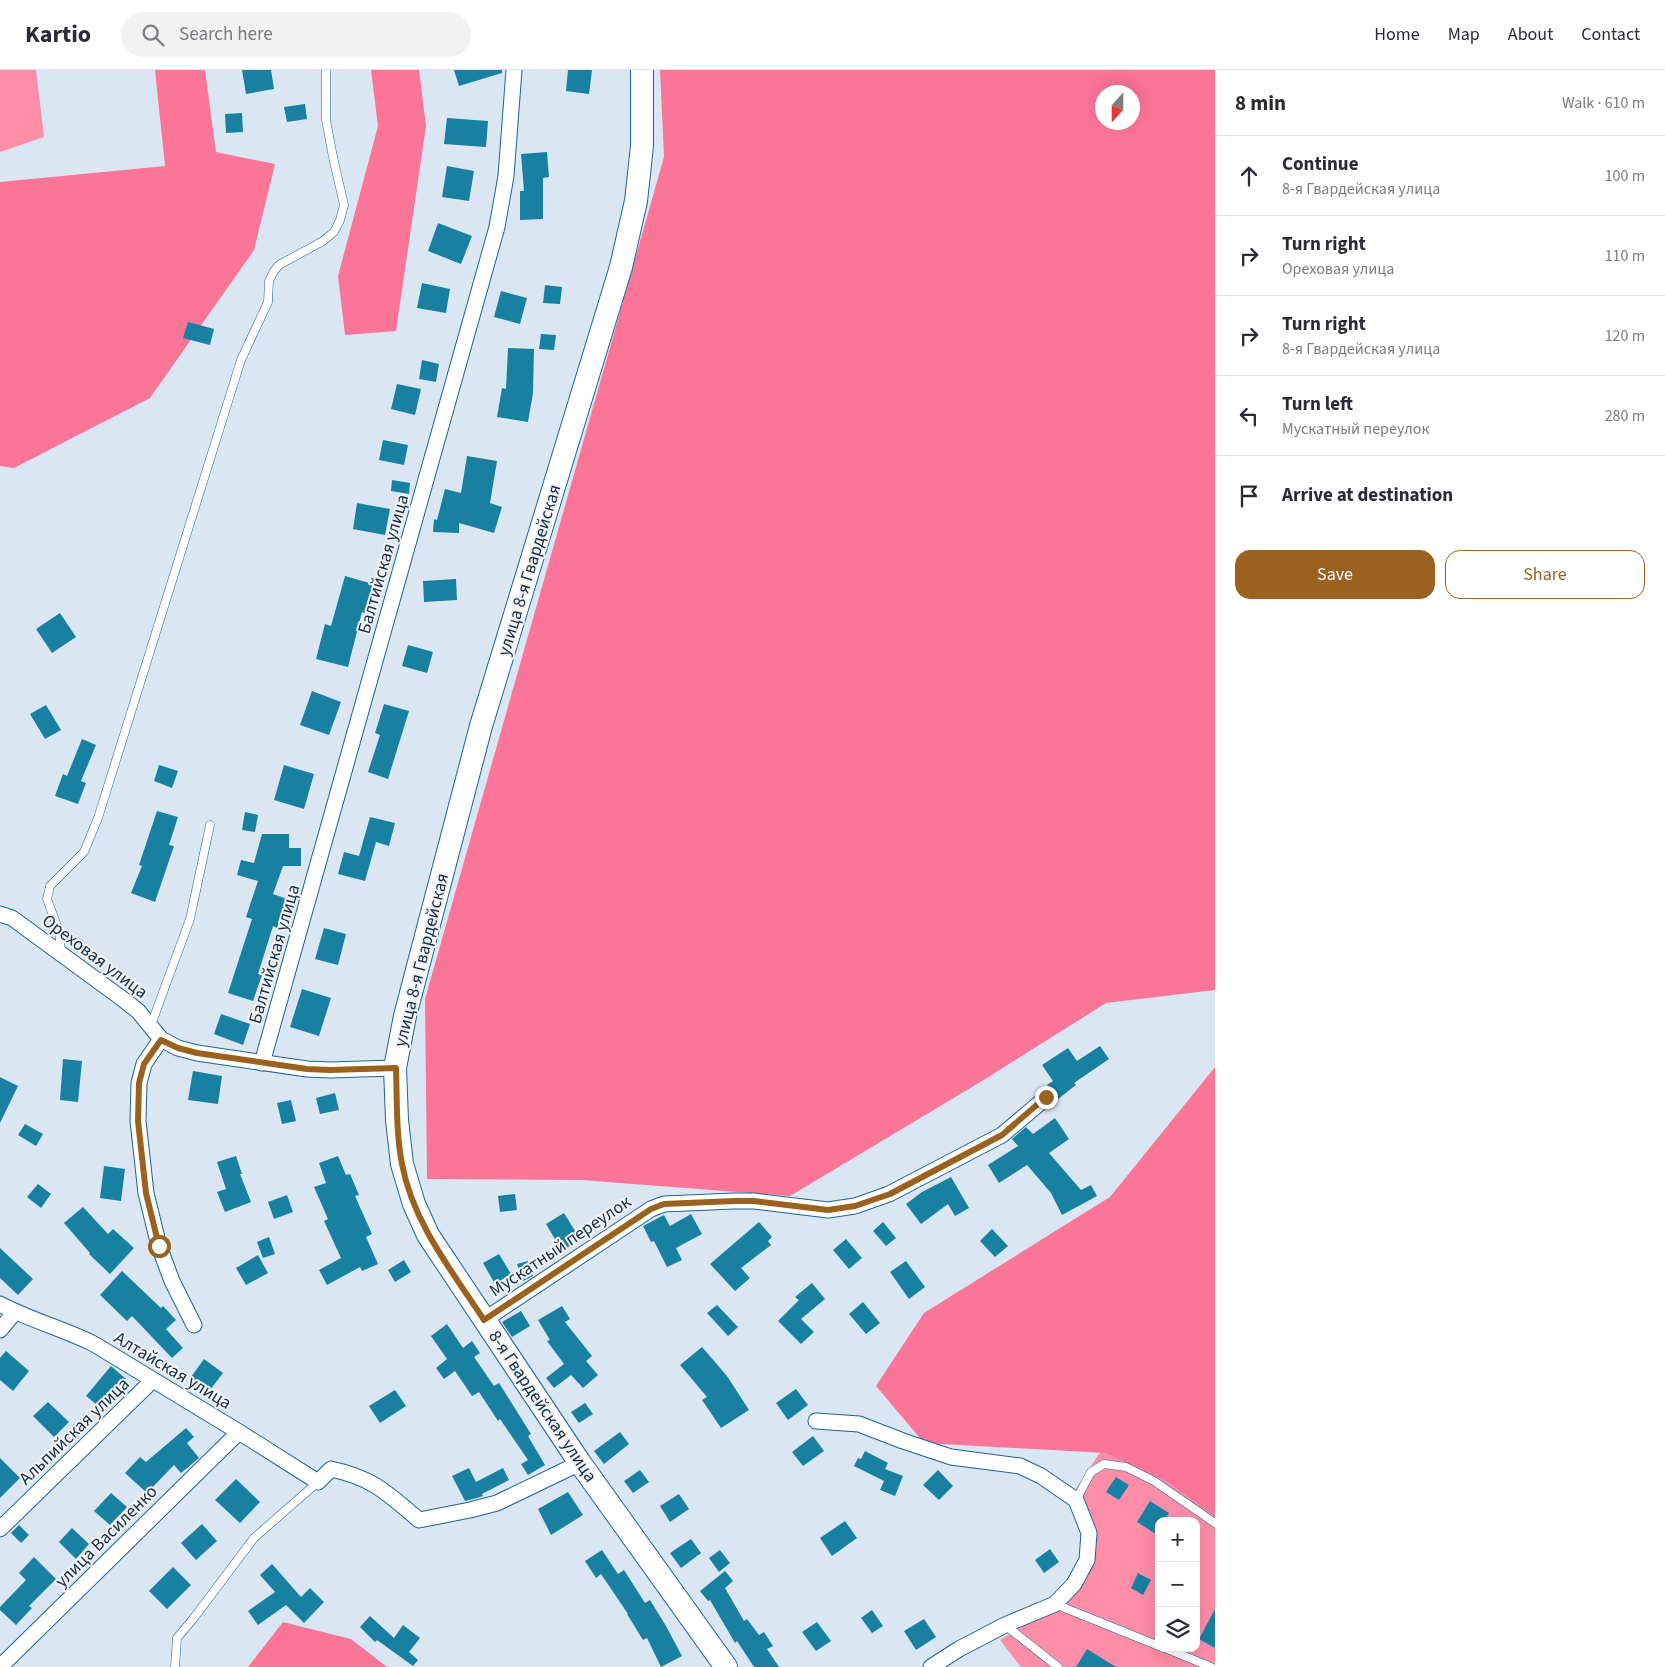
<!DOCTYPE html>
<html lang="en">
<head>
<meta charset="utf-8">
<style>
  :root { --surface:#fff; --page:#f2f2f3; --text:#2b2b33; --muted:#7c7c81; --line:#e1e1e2; --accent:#9a611f }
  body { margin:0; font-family:"Source Sans 3",sans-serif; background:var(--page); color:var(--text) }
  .controls { position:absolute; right:15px; bottom:15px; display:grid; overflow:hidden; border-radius:10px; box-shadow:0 5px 20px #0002 }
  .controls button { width:45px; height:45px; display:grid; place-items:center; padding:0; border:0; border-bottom:1px solid var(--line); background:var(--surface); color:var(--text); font:25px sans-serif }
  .compass { position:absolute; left:1095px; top:15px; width:45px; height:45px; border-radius:50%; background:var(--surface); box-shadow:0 5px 20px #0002; rotate:201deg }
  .stop { position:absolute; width:15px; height:15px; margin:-11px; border:4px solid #9a611f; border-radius:50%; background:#fff }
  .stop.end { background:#9a611f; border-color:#fff; box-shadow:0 1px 5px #0008 }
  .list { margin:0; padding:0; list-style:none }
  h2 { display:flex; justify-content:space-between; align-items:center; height:65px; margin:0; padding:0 20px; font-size:21px }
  h2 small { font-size:16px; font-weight:400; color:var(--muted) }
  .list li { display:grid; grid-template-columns:32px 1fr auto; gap:15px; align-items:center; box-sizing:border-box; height:80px; padding:0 20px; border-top:1px solid var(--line) }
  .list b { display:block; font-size:19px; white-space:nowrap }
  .list p { margin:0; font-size:16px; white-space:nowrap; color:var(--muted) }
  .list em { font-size:16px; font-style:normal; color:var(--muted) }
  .actions { display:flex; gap:10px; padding:15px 20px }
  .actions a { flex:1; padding:11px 0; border:1px solid var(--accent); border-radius:15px; text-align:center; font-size:18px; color:var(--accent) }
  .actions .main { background:var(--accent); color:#fff }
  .icon { flex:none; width:28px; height:28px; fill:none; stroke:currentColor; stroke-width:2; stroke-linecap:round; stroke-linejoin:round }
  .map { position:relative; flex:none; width:1215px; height:1597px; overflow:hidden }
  header { display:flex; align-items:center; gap:30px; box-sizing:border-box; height:70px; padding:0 25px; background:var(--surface); border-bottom:1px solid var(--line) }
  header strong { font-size:24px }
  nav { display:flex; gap:28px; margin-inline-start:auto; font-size:18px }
  .search { width:350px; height:45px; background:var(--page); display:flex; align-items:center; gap:12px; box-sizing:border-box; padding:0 18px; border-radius:28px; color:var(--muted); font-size:19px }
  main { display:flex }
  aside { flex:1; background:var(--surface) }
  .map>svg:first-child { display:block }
  .green { fill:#fe8da8; fill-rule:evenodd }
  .forest { fill:#fb7599; fill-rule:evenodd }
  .building { fill:#1880a0 }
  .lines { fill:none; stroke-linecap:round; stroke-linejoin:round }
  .lane-casing { stroke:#1c6396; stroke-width:9 }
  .street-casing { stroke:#1c6396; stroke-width:17 }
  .secondary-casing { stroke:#1c6396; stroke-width:24 }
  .lane { stroke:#fff; stroke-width:8 }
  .street { stroke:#fff; stroke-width:15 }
  .secondary { stroke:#fff; stroke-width:22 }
  .route { stroke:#9a611f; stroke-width:6 }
  .labels { text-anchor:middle; stroke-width:4; stroke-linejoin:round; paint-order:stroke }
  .street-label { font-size:18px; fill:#122e45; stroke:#f2f2f2 }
</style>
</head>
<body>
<header>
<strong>Kartio</strong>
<div class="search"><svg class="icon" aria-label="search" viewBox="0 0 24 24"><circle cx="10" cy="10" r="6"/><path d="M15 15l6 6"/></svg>Search here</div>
<nav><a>Home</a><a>Map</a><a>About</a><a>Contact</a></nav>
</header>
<main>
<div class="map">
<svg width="1215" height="1597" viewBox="0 0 1215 1597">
  <rect width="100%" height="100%" fill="#dae7f3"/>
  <g class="green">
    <path d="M0,0h36l8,67 -44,15z"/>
    <path d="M1111,1366l104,74v157h-194l-21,-27 64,-39 29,-76 -18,-35zM1159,1451h37v127h-37z"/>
  </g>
  <g class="forest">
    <path d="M155,0h50l11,82 59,12 -21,86 -104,148 -136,70 -14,-2v-284l165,-16z"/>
    <path d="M371,0h48l7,56 -30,205 -51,4 -7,-59 40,-150z"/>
    <path d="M660,0h555v920l-109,13 -124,78 -192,115 -209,-16 -154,-1 -2,-180 239,-842zM1102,22h30v30h-30z"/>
    <path d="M1215,997v450l-47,-35 -62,-29 -182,-10 -48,-57 48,-73 186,-116z"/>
    <path d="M283,1552l68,17 36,28h-139z"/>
  </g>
  <g class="building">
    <path d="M242,0h29l3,19 -28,5z"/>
    <path d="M454,0h48v3l-43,13z"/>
    <path d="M568,0h24l-3,24 -23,-3z"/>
    <path d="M305,34l2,15 -20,3 -3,-15z"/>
    <path d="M242,43l1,19 -17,1 -1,-19z"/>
    <path d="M447,48l41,3 -2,26 -42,-3z"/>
    <path d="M547,82l2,25 -6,1v41l-23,1v-29h4l-3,-37z"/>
    <path d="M447,96l27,5 -5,30 -27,-4z"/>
    <path d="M438,153l34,13 -11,28 -33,-13z"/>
    <path d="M422,213l28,6 -4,24 -29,-5z"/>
    <path d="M545,215l17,2 -2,17 -17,-1z"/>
    <path d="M501,221l26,7 -7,26 -26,-7z"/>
    <path d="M188,252l26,7 -4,16 -27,-7z"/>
    <path d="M541,264l15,1 -2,15 -15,-1z"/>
    <path d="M508,278l26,1 -1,44 -5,29 -31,-5 5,-29 4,1z"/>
    <path d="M422,290l17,4 -3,18 -17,-3z"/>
    <path d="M397,314l24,5 -6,26 -24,-6z"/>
    <path d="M383,370l25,5 -4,20 -25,-5z"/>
    <path d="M467,386l30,5 -7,42 12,4 -8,26 -35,-10v10l-26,-1 1,-13 3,1 8,-31 16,4z"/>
    <path d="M392,410l18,3 -1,11 -18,-3z"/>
    <path d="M357,433l33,6 -5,26 -32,-6z"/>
    <path d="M345,506l28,8 -8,29 -3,-1 -14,55 -32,-8 9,-35 6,2z"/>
    <path d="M456,509l1,21 -33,2 -1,-21z"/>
    <path d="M60,543l16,24 -24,16 -16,-24z"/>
    <path d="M408,575l25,7 -6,21 -25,-7z"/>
    <path d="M312,621l29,11 -12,33 -29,-10z"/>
    <path d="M384,634l25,7 -21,68 -20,-7 12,-37 -5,-2z"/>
    <path d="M46,635l15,25 -16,9 -15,-25z"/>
    <path d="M82,669l14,6 -15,36 5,2 -8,21 -23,-8 8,-22 4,2z"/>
    <path d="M159,695l19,6 -6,17 -18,-7z"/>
    <path d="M284,695l30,9 -10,35 -30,-9z"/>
    <path d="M157,741l21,6 -9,28 5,1 -19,56 -24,-9 11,-27 -3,-1z"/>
    <path d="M245,742l13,3 -3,17 -13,-2z"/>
    <path d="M370,747l25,6 -6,23 -13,-4 -11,39 -27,-7 6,-22 15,4z"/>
    <path d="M262,764h27v14h12v18h-18l-10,28 14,5 -10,29 -4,-2 -15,48 4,1 -9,26 -25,-8 24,-74 -6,-2 12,-36 -21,-6 4,-15 13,3z"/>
    <path d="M324,858l22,6 -8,31 -23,-6z"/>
    <path d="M302,919l29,9 -12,38 -29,-9z"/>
    <path d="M221,944l29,10 -7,21 -29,-11z"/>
    <path d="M1100,976l9,13 -35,24 2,2 -18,14 -4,-8 -7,-6 6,-4 -11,-16 26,-17 9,13z"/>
    <path d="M63,989l19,2 -4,41 -18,-2z"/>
    <path d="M193,1001l29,5 -4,28 -30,-4z"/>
    <path d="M0,1007l18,9 -18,37z"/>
    <path d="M335,1023l4,17 -19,4 -4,-16z"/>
    <path d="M291,1030l5,21 -14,3 -5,-21z"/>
    <path d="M1055,1048l14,21 -20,14 32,37 10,-5 6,11 -35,19 -11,-22 -24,-28 -28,18 -11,-18 30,-19 -6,-7 14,-12 7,7z"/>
    <path d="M25,1054l18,10 -7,12 -18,-11z"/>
    <path d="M236,1086l6,18h-2l11,28 -26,10 -8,-20 9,-3 -9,-27z"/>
    <path d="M338,1086l8,19 4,-1 9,21 -4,1 17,38 -6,3 12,27 -16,7 -2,-4 -33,18 -8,-15 22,-12 -17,-37 4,-2 -14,-32 12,-4 -7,-20z"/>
    <path d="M104,1096l21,3 -4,32 -21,-3z"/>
    <path d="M951,1107l18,31 -14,8 -7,-12 -27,20 -15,-20 16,-12z"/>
    <path d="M38,1114l13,10 -10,14 -14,-11z"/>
    <path d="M515,1124l2,16 -17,2 -2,-16z"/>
    <path d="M287,1125l6,17 -19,7 -6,-17z"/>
    <path d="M83,1137l25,27 5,-5 21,19 -24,26 -21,-20 1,-1 -26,-30z"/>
    <path d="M564,1143l16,26 -18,12 -16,-27z"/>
    <path d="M691,1144l11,20 -26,14 6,12 -15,7 -13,-26 -3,1 -8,-16 21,-11 6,11z"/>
    <path d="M759,1152l13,15 -4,4 3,4 -30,23 9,10 -15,13 -25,-27z"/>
    <path d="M883,1152l13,16 -10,8 -13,-15z"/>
    <path d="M992,1159l16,17 -13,11 -15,-16z"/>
    <path d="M269,1167l6,17 -12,4 -6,-16z"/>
    <path d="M846,1169l16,19 -13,11 -16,-19z"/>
    <path d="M0,1178l33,31 -15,16 -18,-17z"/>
    <path d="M499,1184l12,20 -16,10 -12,-21z"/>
    <path d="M258,1185l10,18 -22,12 -10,-17z"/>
    <path d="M404,1190l7,12 -16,10 -7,-12z"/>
    <path d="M528,1191l5,15 -10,5 -6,-17z"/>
    <path d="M906,1191l19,26 -16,12 -19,-27z"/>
    <path d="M122,1201l39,37 2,-2 13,14 -10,9 17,19 -11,10 -40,-42 -5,5 -27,-26z"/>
    <path d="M812,1213l13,16 -24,20 13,13 -13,12 -23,-23 21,-21 -4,-3z"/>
    <path d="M863,1232l17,21 -14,11 -17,-20z"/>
    <path d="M717,1235l21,22 -10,9 -21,-23z"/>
    <path d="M562,1236l8,13 -5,3 27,34 -6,5 12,14 -15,13 -12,-13 -17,13 -8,-10 18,-14 -17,-23 3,-1 -12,-20z"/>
    <path d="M521,1241l9,15 -18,11 -10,-15z"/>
    <path d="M447,1254l16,24 9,-7 8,12 -6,4 20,29 5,-3 32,51 -3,2 17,29 -17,10 -7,-11 7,-4 -28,-41 -2,2 -19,-29 -7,4 -17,-25 -11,8 -8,-11 11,-9 -16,-23z"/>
    <path d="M702,1277l25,29 22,34 -28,18 -19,-28 5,-3 -27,-32z"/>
    <path d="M6,1281l23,20 -16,20 -13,-11v-22z"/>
    <path d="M204,1289l19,14 -13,17 -19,-13z"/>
    <path d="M111,1296l15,13 -25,29 -15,-12z"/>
    <path d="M796,1319l12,16 -20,15 -12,-17z"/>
    <path d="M395,1320l11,16 -26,17 -11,-17z"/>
    <path d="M48,1332l21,20 -15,15 -21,-21z"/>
    <path d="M585,1333l8,11 -14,9 -8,-11z"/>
    <path d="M186,1358l8,9 -7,6 12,15 -18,15 -7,-8 -27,28 -22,-20 15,-16 6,5z"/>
    <path d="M620,1362l9,12 -25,20 -10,-13z"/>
    <path d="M813,1366l11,15 -21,15 -11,-14z"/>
    <path d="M865,1381l23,12 -3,6 18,7 -8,20 -15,-6 4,-9 -30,-15 4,-8 3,1z"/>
    <path d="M0,1388l20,20 -20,20z"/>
    <path d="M469,1398l7,14 27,-14 6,12 -27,14 1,2 -6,2 -12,3 -13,-25z"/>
    <path d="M640,1400l9,12 -16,11 -9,-12z"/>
    <path d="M938,1400l15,16 -14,14 -16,-15z"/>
    <path d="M1116,1407l13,8 -10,15 -13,-8z"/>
    <path d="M236,1409l24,23 -20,21 -25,-23z"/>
    <path d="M568,1422l15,23 -32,20 -13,-26z"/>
    <path d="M111,1423l16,14 -17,18 -16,-14z"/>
    <path d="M679,1424l10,15 -19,13 -10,-16z"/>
    <path d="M1150,1431l19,12 -5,8h-5v15l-22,-14z"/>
    <path d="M845,1451l12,17 -25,18 -12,-18z"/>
    <path d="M202,1454l15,17 -21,19 -15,-17z"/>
    <path d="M19,1455l10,10 -8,8 -10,-10z"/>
    <path d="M72,1458l17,16 -13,15 -17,-17z"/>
    <path d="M691,1469l10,14 -20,15 -11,-15z"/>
    <path d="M1050,1479l9,13 -15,11 -9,-13z"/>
    <path d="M602,1480l16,24 6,-4 21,33 5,-3 16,26 16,30 -21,11 -14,-29 -4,2 -16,-26h1l-27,-40 -5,4 -11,-17z"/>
    <path d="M720,1480l10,13 -11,9 -10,-14z"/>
    <path d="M34,1487l22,22 -27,27 3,2 -16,17 -16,-15v-3l26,-27 -7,-7z"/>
    <path d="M272,1494l29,33 9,-9 14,14 -20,21 -18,-18 -28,20 -10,-14 27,-19 -15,-17z"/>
    <path d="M173,1497l18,18 -24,24 -18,-18z"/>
    <path d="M725,1501l8,10 -8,7 19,33 3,-2 12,16 5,-3 9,14 -6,3 12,18h-25l-17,-26 -2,2 -25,-43 -2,1 -8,-10z"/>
    <path d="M1138,1503l13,7 -8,15 -12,-7z"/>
    <path d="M1215,1539v39l-16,-9z"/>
    <path d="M872,1540l11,16 -11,7 -11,-15z"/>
    <path d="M370,1546l24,22 9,-13 17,13 -11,14 9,8 -5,6 -36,-26 -2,2 -15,-15z"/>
    <path d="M924,1549l12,18 -20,13 -12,-19z"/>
    <path d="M817,1552l14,19 -15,10 -14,-19z"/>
    <path d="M1087,1579l29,18h-40z"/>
  </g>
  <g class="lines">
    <defs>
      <g id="lane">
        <path d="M61,882l-2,-21 -12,-32 3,-13 34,-34 14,-34 143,-458 27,-58 1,-21 5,-10 5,-6 44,-24 11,-9 6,-12 4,-15 -11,-48 -7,-37v-50"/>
        <path d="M151,955l39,-106 20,-94"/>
        <path d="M1076,1430l15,-28 13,-8 22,3 28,14 61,42"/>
        <path d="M1055,1534l104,42"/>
        <path d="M1005,1555l53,42"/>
        <path d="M1165,1578l46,19"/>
        <path d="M175,1597l2,-29 16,-19 61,-81 64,-56"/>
      </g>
      <g id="street">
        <path d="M0,844l12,4 112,82 14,11 23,28 17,9 19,5 110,16 23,1 65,-2"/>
        <path d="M161,969l-17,25 -5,19 -1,38 8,72 13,53 13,35 22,44"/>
        <path d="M262,993l235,-836 9,-51 8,-106"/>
        <path d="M0,1234c30,16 64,25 94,40l145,88 79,50 13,-13c42,9 56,24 88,51l51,-10 27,-7 83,-40"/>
        <path d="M484,1250l167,-111 13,-5 70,-3h20l74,9 27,-4 34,-12 113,-59 45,-38"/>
        <path d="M0,1260l15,-18"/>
        <path d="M816,1351l43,3 44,17 48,16 69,9 21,10 35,24 13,33 -2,27 -13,24 -19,20 -50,21 -46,24 -28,18"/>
        <path d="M0,1459l152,-148"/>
        <path d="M0,1597l239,-235"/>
      </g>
      <path id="secondary" d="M642,0v76l-6,55 -15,66 -140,459 -76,290 -10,52 2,52 5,44 12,40 14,31 152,228 146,204"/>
    </defs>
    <use href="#lane" class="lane-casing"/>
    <use href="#street" class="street-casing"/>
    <use href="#secondary" class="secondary-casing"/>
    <use href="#lane" class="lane"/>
    <use href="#street" class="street"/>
    <use href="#secondary" class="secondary"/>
  </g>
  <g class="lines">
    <path class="route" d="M159,1176l-13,-53 -8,-72 1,-38 5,-19 17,-24 17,8 19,5 110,16 23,1 66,-2c1,32 0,65 6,96 11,59 50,107 82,156l167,-111 13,-5 70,-3h20l74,9 27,-4 35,-12 112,-59 44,-38"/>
  </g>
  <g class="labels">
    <g class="street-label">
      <text transform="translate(383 494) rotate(-74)" y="6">Балтийская улица</text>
      <text transform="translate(529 500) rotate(-73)" y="6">улица 8-я Гвардейская</text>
      <text transform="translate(274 884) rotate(-74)" y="6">Балтийская улица</text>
      <text transform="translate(95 886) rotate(37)" y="6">Ореховая улица</text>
      <text transform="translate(421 890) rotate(-76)" y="6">улица 8-я Гвардейская</text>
      <text transform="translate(560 1176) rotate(-34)" y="6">Мускатный переулок</text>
      <text transform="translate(173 1300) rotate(31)" y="6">Алтайская улица</text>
      <text transform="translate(543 1336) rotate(56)" y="6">8-я Гвардейская улица</text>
      <text transform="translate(74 1361) rotate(-44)" y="6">Альпийская улица</text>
      <text transform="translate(106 1466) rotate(-45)" y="6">улица Василенко</text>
    </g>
  </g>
</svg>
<div class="controls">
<button>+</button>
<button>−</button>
<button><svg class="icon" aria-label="layers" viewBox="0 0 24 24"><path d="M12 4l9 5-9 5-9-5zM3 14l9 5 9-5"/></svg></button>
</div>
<svg class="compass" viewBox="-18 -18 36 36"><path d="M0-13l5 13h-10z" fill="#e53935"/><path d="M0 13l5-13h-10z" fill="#7c7c81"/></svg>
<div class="stop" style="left:159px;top:1176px"></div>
<div class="stop end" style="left:1046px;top:1027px"></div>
</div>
<aside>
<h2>8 min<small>Walk · 610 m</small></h2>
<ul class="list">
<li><svg class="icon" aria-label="ahead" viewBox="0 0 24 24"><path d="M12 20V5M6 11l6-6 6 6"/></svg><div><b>Continue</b><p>8-я Гвардейская улица</p></div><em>100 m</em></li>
<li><svg class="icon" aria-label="right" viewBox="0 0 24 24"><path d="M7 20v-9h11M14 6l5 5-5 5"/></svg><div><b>Turn right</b><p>Ореховая улица</p></div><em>110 m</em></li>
<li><svg class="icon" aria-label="right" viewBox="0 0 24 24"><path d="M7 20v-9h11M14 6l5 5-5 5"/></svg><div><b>Turn right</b><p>8-я Гвардейская улица</p></div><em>120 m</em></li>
<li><svg class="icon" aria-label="left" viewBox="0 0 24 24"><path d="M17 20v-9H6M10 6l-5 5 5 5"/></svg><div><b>Turn left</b><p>Мускатный переулок</p></div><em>280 m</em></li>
<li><svg class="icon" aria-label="arrive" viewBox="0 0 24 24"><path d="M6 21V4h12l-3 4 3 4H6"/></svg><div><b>Arrive at destination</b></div></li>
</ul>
<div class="actions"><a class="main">Save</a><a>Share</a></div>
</aside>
</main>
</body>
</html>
